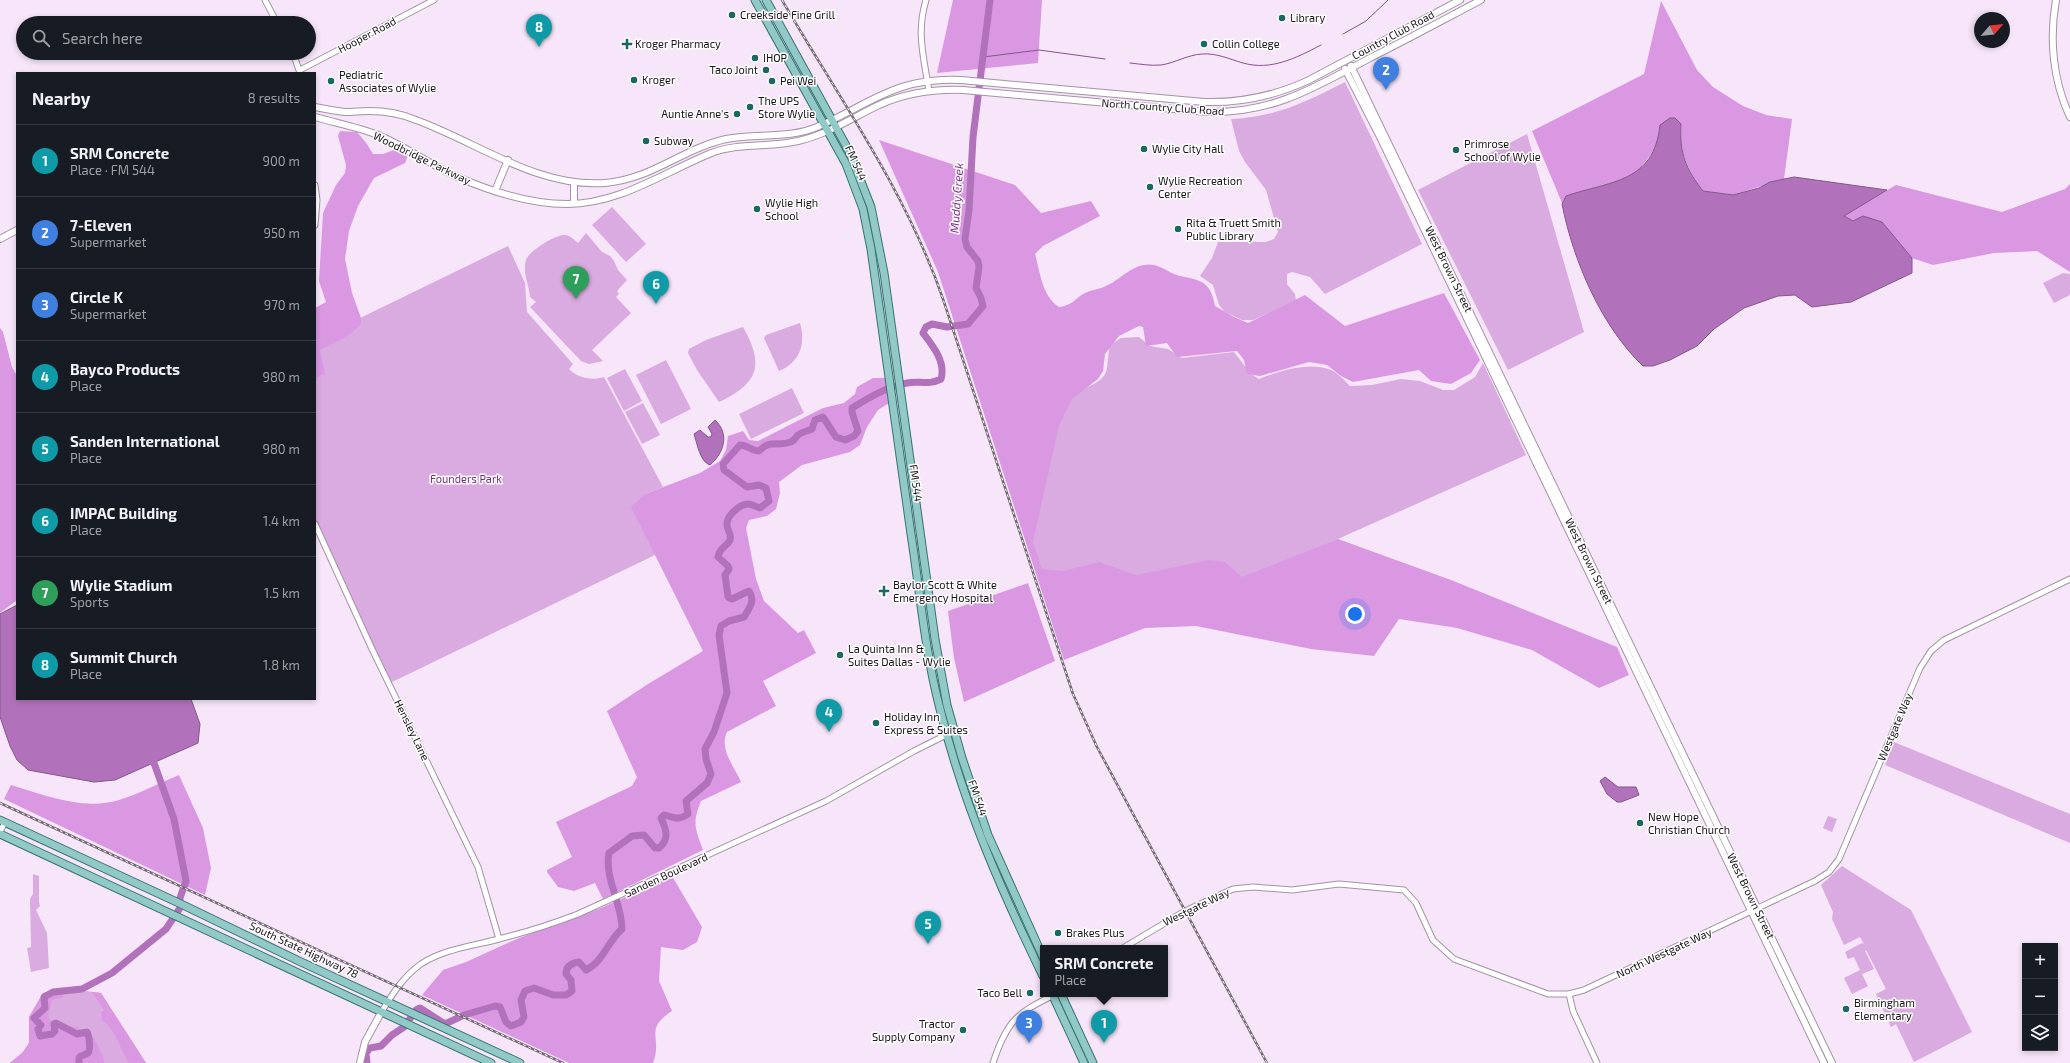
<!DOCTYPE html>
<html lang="en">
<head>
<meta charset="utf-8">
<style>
  :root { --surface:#171b24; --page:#20242c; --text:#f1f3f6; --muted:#9ea1a6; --line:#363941; --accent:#d93025 }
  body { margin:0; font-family:"Exo 2",sans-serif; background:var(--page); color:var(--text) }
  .controls { position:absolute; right:12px; bottom:12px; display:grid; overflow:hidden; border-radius:0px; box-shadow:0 2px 6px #0003 }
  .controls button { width:36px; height:36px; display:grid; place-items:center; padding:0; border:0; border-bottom:1px solid var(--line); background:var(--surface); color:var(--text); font:20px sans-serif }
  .compass { position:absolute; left:1974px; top:12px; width:36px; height:36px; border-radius:50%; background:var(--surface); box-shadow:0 2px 6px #0003; rotate:62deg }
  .you { position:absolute; left:1355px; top:614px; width:14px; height:14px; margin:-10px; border:3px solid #fff; border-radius:50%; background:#1a73e8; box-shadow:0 0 0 6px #1a73e833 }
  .badge { display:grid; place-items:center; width:26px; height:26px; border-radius:50%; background:var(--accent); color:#fff; font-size:13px; font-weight:700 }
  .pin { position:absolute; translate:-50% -33px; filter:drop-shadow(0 1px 2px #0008) }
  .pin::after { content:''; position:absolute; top:21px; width:14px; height:12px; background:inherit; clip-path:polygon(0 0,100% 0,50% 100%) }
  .popup { position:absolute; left:1040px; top:945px; width:128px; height:52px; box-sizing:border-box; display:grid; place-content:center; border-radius:0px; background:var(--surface); filter:drop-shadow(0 1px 3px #0005); font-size:13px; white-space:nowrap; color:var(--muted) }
  .popup b { font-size:15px; color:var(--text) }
  .popup::after { content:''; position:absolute; left:50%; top:100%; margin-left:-8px; border:8px solid transparent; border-top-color:var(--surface) }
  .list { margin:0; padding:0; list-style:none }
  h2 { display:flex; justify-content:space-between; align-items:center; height:52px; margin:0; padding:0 16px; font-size:17px }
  h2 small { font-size:13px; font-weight:400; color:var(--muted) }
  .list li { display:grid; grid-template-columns:26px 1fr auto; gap:12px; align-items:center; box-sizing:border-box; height:72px; padding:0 16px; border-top:1px solid var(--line) }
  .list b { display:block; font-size:15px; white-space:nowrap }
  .list p { margin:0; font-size:13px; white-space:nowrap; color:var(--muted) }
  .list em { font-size:13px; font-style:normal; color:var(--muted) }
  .icon { flex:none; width:22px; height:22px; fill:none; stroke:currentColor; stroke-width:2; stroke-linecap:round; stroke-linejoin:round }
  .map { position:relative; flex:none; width:2070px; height:1063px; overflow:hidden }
  .search { position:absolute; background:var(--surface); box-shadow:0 2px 6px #0003; left:16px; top:16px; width:300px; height:44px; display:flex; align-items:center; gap:10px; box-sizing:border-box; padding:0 14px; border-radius:22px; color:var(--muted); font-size:15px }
  .panel { position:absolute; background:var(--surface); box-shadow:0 2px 6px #0003; left:16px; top:72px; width:300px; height:628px; border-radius:0px }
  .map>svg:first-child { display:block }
  .green { fill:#daabe0 }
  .forest { fill:#da98e3 }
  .water { fill:#b272bb; stroke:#84568b }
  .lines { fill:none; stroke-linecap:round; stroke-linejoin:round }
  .stream { stroke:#84568b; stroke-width:1 }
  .river { stroke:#b272bb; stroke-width:7 }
  .tertiary-casing { stroke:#a493a6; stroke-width:7 }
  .secondary-casing { stroke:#a493a6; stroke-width:8 }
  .primary-casing { stroke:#377271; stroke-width:9 }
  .tertiary { stroke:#fff; stroke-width:5 }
  .secondary { stroke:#fff; stroke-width:6 }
  .primary { stroke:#91c9c6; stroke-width:7 }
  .rail-casing { stroke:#746975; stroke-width:2.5 }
  .rail { stroke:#fff; stroke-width:1; stroke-dasharray:3; stroke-linecap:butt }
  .poi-dot { fill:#1a6763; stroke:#fff; stroke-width:1.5 }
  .labels { text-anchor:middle; stroke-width:3; stroke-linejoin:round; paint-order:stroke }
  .poi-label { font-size:11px; fill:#1a131a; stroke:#fff; text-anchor:start }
  .street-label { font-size:11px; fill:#1a131a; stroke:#fff }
  .park-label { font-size:11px; fill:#782a83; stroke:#fff }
  .water-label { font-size:12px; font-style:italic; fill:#7f318a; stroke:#fff }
</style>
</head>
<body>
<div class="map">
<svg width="2070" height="1063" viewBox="0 0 2070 1063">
  <rect width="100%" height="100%" fill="#f7e5f9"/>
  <g class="green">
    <path d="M1345,82l77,162 -97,50 -15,-17 -18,-5 -5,2v10l8,10 1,7 -43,19h-11l-17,-8 -6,-7 -6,-20 -13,-9 12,-18 6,-16h48l8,-3 4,-7 -12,-42 -21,-28 -6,-11 -8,-32c48,-3 72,-16 114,-37z"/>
    <path d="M1527,134l57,198 -76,38 -90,-180z"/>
    <path d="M612,207l34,37 -20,18 -34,-37z"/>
    <path d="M586,233l16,19 8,4 4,5 4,9 9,10 -10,11 2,3 -3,3 15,16 -39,37 11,11 -14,3 -8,-3 -51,-54 6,-5 -6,-5c-1,-13 -8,-25 -4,-37 3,-9 29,-25 38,-25 6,0 9,4 14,8z"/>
    <path d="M508,246l17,37 2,29 46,52 -4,5c9,9 23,12 35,8l59,110 -18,7 10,61 -265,128 -75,-159v-184z"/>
    <path d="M2063,273l7,1v21l-16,8 -11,-20z"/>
    <path d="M800,323c6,21 0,39 -21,48l-15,-33 2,-3z"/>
    <path d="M743,327c22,39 15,56 -24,75l-22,-32 -9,-17 1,-4 17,-9z"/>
    <path d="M1139,337l11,9 18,3 14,9 52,-6 17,22 8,5c21,-8 50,-18 72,-9 7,3 14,11 19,16l22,-1 29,-6 19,2 23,9h11l21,-13 8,-14 43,92 -300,134 -175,20 -64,-204c24,-3 110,-8 119,-33 2,-6 2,-19 4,-27l11,-7z"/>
    <path d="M666,360l25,49 -30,15 -25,-49z"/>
    <path d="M625,369l17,32 -18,10 -17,-33z"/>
    <path d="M792,388l12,25 -53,26 -12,-25z"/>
    <path d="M643,403l17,32 -18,9 -17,-32z"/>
    <path d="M1894,742l176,72v29l-185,-78z"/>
    <path d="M1828,816l9,3 -5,13 -9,-4z"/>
    <path d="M1842,866l69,44 61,122 -58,30 -18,-38 -5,3 -15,-33 10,-5 -20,-39 -1,1 9,18 -12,5 6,12 -16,8 -8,-16 16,-8 -6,-13 -6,2 -3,-7 17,-9 2,1 -4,-7 -16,8 -12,-26 1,-7 -12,-27z"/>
    <path d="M33,874l6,2v26l1,4 -4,4 11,23 2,35 -18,4 -4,-24 4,-1 -1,-48 3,-5z"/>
    <path d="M64,988l37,5 45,70h-136l13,-11 6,-9v-26l14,-24z"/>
  </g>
  <g class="forest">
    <path d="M953,0h89l-4,63 -101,10z"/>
    <path d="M1661,1l36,69 16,17 30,19 23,9 26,4 -8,60 -51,16 -30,-4c-16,-23 -24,-38 -22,-67l-23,17 -7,13 -14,19 -18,9 -53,14 -4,7 -30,-72 112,-57z"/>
    <path d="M340,131l17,1 10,12 6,10h10l16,-6 10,5 -4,10 -31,15 -16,28 -9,25 -4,28 7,34 9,25v6l-13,12 -28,14 5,24 -10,4v-70l11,-6 -7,-21 4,-68 13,-28 9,-12 1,-8 -8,-29z"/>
    <path d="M879,140l136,45 26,28 50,-12 9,15 -57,30 -8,8c5,18 7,42 24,53 18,-3 16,-11 31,-16 6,-2 13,-3 18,-6 14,-7 28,-24 46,-20 9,2 17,9 26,11 21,4 31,6 35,30l19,11 14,6 57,-28 40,31 99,-33 36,67 -9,13 -20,11 -20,-3 -12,-11 -66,12 -12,-6 -14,-11 -18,-3 -49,14 -13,-2 -3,-14 -7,-9 -60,6 -10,-14 -21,3 -3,-19 -4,-1 -20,10 -14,18 -2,17 -5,8 -26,20 -13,27 -26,116 9,27 21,2 36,-9 37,13 73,-15 16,2 17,15 96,-38 113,41 166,67 12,28 -30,13 -67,-38 -75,-22 -58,-9 -25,37 -63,-7 -115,-23 -51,2 -81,32 -126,-388z"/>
    <path d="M2070,184v88l-33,-21 -43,2 -61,12 -21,-7 -30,-36 -29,-1 -10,-5 53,-31 106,27 63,-23z"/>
    <path d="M0,328l3,4 9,35 5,9v224l-17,13z"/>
    <path d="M873,378h12l4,25 -11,7 -11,17 -7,18 -10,7 -48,13 -23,17 1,11 -4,16 -9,7 -18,4 -3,8 10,51 8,22 34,32 6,-3 12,23 -53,28 13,25 -49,26c-8,17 7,34 14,50l-40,19c-9,22 -6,27 2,49l-100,49 -8,-16 -21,8 -16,-4 -11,-15v-2l25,-13 -16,-35 76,-36 5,-9 -30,-66 41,-27 55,-33 -72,-144 14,-13 55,-21 20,-12 6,-11 2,-14 15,-5 6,9 9,1 65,-33 21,-5 11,-9 2,-7z"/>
    <path d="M1028,583l27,78 -91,41 -10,-44 -6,-47z"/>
    <path d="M179,775l24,53 8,40 -6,27 -201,-96 7,-14c34,10 72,26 108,15 20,-6 40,-17 60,-25z"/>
    <path d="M672,876l30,51 -5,15 -14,8 -22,-3 -2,34 13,30c-29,19 -9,26 -19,52h-84l-147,-68 21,-25 23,-8 53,-24 82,-30z"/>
    <path d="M64,988l2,5 -5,5 -9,2 -4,16 2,4 37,11 7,7 9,18 1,7h-94l13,-11 6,-9v-26l14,-24z"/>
    <path d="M92,992l9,1 45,70h-17c-10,-15 -12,-32 -27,-43l-1,-8 3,-2z"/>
  </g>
  <g class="water">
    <path d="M1670,118h5l6,6c-2,29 5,45 22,67l30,4 26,-7 11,-6 24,-5 93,13 -43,26 9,5 10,-5 19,6 30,36v15l-61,29 -39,5 -17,-12 -17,1 -34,12 -30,21 -17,17 -27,14 -17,6h-10c-42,-40 -70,-106 -81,-162l4,-8c44,-15 88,-13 94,-71z"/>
    <path d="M715,420c15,14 9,33 -5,45 -10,-3 -13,-22 -16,-31l6,-4 8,7h3l1,-3 -4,-7z"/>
    <path d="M17,605v94h174l9,25 -2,19 -83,37 -21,2 -66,-12 -11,-10 -7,-14 -10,-29v-103z"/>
    <path d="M1605,777l13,10h18l3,8 -18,7h-4l-10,-8 -7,-13z"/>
  </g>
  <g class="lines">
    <g class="stream">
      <path d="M1343,34l23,-13 22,-21"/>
      <path d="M983,57l56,-7 66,9"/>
      <path d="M1130,63c10,1 21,3 31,2 14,-2 26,-10 41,-11 15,-1 27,5 41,9 28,8 53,-5 78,-18"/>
    </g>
    <g class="river">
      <path d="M79,1063v-5c2,-3 6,-3 9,-5 3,-3 1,-18 -1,-21l-10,2 -21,-11 -2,1 1,7 -3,3 -12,2 -2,-7 3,-4 -7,-7 11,-10 -1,-11 9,-5 29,-3 30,-16 54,-44 14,-21v-10l6,-17 -12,-62 -20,-56 -6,-6"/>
      <path d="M367,1063l-1,-10 4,-5 11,-2 11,-11 12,-8 12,-17 4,-2 25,16 19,-9 31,-9 5,1 6,15 5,4 10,-4 3,-5 -3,-17 4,-9 9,-3 19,7h13l6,-4 -1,-11 -5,-6c0,-8 6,-11 13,-12l7,8c18,-9 21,-28 36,-41 0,-26 -18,-51 -13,-76l23,-17 12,-1 11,13h4c11,-9 7,-19 2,-30l3,-3c10,2 14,6 24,-1l-2,-13 21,-18 4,-9 -5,-15 -1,-10 9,-17 13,-39 -8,-58 2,-9 8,-5 15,-4c5,-9 12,-16 5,-26l-17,8 -4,-2 -3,-22 4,-6 -1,-3 -10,-9c2,-11 9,-10 12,-17 2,-6 -3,-10 -3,-15 -1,-9 13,-21 21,-21 4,0 8,3 12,4l9,-7 -3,-13 -7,-3 -12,2 -23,-17 -1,-6 17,-19c8,0 11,6 19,6 11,-12 18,-4 32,-9 4,-2 4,-4 7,-7 3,-3 10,-4 14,-6l3,-9 8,-3 13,20 9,3 9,-4 4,-5 -6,-19v-4c18,-11 34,-21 55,-25 13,-3 20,3 34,-4 5,-17 -8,-33 -18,-46l3,-6 6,-3 15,3 21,-3 15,-18 -2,-8 -5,-10 3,-21 -1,-6 -11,-14 -2,-8 4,-29 4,-73 17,-137"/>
    </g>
    <defs>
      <g id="tertiary">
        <path d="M265,0l12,23"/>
        <path d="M926,0c-10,33 -2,58 3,91"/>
        <path d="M293,53l7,20"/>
        <path d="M300,70l134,-70"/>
        <path d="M315,185l2,15 -2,25"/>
        <path d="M315,524l57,125 106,218 21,72"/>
        <path d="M0,832l5,-10"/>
        <path d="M1123,948l62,-37 48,-22 20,-2 39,3 47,-6 65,6 12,13 17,37 21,19 94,35h21l15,-4 231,-109 14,-9 10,-13 81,-191 11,-17 13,-11 126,-61"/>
        <path d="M1569,994l4,17 24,52"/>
        <path d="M382,1011c11,-18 22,-35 39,-47 23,-15 52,-18 78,-25 28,-7 53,-15 79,-25l248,-113 88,-50 40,-20"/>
        <path d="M993,1063c14,-43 24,-50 63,-69"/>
      </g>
      <g id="secondary">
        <path d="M2056,0c-7,39 -3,81 14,117"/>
        <path d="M1351,66l481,997"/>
        <path d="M1345,69l36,70 443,924"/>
        <path d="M315,107c10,2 20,4 30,5 8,0 16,-1 24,-1 16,0 33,3 47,9 61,22 121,68 189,63 47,-4 77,-34 121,-44 30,-6 63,0 91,-12 55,-24 79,-50 144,-47l243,22c38,1 71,-6 105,-22l151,-80"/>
        <path d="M315,117c21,6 43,10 63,18 29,12 54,31 82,43 35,15 70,26 107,26 52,0 96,-31 142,-50 28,-12 60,-6 89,-13 30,-7 54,-23 81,-36 27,-12 56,-16 84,-15l244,22c64,2 107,-24 161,-53 38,-19 75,-39 113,-59"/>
        <path d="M495,191l13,-31"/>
        <path d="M574,203v-20"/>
        <path d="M0,239l17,-9"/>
        <path d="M360,1063l5,-21 17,-31"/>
      </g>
      <g id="primary">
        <path d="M755,0l91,164 17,45 8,40c14,95 27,190 40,285 9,58 14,118 29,175 23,94 61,181 103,267"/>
        <path d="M766,0l83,151 22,56 13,66 51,366 12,66 15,53 26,77 55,122"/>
        <path d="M0,820l181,84 120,58 219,101"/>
        <path d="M0,834l491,229"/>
        <path d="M1052,994l32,69"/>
        <path d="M1061,994l32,69"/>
      </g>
    </defs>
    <use href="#tertiary" class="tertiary-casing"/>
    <use href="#secondary" class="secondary-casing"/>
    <use href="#primary" class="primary-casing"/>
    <use href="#tertiary" class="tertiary"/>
    <use href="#secondary" class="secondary"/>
    <use href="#primary" class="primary"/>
    <defs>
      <g id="rail">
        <path d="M782,0c57,98 124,191 161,299l130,395 24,53 170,316"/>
        <path d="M0,803l563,260"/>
      </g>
    </defs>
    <use href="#rail" class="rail-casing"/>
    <use href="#rail" class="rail"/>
  </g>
  <g class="poi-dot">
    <circle cx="732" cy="15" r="4"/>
    <circle cx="1282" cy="18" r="4"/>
    <path d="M625 38h4v4h4v4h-4v4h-4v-4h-4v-4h4z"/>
    <circle cx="1204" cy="44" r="4"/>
    <circle cx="755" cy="58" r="4"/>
    <circle cx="766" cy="70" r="4"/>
    <circle cx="634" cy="80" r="4"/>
    <circle cx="331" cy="81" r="4"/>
    <circle cx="772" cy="81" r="4"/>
    <circle cx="750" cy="107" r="4"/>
    <circle cx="737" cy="114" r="4"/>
    <circle cx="646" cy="141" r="4"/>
    <circle cx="1144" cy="149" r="4"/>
    <circle cx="1456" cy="150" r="4"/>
    <circle cx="1150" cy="187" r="4"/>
    <circle cx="757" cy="209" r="4"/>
    <circle cx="1178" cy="229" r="4"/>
    <path d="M882 585h4v4h4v4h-4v4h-4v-4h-4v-4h4z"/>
    <circle cx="840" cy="655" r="4"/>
    <circle cx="876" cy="723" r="4"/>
    <circle cx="1640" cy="823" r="4"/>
    <circle cx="1058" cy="933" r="4"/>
    <circle cx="1030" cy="993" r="4"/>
    <circle cx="1846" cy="1009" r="4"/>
    <circle cx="963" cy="1030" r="4"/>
  </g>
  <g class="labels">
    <g class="poi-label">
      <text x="740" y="19">Creekside Fine Grill</text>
      <text x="1290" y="22">Library</text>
      <text x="635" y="48">Kroger Pharmacy</text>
      <text x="1212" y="48">Collin College</text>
      <text x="763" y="62">IHOP</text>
      <text x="758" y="74" text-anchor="end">Taco Joint</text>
      <text x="339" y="79">Pediatric<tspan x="339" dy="13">Associates of Wylie</tspan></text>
      <text x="642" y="84">Kroger</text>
      <text x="780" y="85">Pei Wei</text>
      <text x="758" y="105">The UPS<tspan x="758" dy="13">Store Wylie</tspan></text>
      <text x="729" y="118" text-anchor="end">Auntie Anne's</text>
      <text x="654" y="145">Subway</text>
      <text x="1464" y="148">Primrose<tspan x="1464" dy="13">School of Wylie</tspan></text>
      <text x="1152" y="153">Wylie City Hall</text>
      <text x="1158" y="185">Wylie Recreation<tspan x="1158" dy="13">Center</tspan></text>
      <text x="765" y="207">Wylie High<tspan x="765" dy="13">School</tspan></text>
      <text x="1186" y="227">Rita &amp; Truett Smith<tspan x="1186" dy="13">Public Library</tspan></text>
      <text x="893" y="589">Baylor Scott &amp; White<tspan x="893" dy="13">Emergency Hospital</tspan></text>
      <text x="848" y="653">La Quinta Inn &amp;<tspan x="848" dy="13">Suites Dallas - Wylie</tspan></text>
      <text x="884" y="721">Holiday Inn<tspan x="884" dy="13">Express &amp; Suites</tspan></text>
      <text x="1648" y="821">New Hope<tspan x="1648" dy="13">Christian Church</tspan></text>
      <text x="1066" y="937">Brakes Plus</text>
      <text x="1022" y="997" text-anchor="end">Taco Bell</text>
      <text x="1854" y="1007">Birmingham<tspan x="1854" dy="13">Elementary</tspan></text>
      <text x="955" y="1028" text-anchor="end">Tractor<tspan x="955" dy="13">Supply Company</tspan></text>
    </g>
    <g class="street-label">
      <text transform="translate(367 35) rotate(-28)" y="4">Hooper Road</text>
      <text transform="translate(1393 35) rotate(-28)" y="4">Country Club Road</text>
      <text transform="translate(1163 107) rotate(4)" y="4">North Country Club Road</text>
      <text transform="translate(422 158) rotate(26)" y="4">Woodbridge Parkway</text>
      <text transform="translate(856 163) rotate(66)" y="4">FM 544</text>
      <text transform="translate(1449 269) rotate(64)" y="4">West Brown Street</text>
      <text transform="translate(916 483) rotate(82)" y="4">FM 544</text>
      <text transform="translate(1589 561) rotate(64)" y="4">West Brown Street</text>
      <text transform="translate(1895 727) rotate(-67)" y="4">Westgate Way</text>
      <text transform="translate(412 730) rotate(64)" y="4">Hensley Lane</text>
      <text transform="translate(978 798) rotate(71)" y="4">FM 544</text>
      <text transform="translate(666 875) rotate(-25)" y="4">Sanden Boulevard</text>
      <text transform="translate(1751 896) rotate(64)" y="4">West Brown Street</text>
      <text transform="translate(1196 907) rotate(-26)" y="4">Westgate Way</text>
      <text transform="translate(304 950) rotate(25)" y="4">South State Highway 78</text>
      <text transform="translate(1664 953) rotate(-25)" y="4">North Westgate Way</text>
    </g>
    <g class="park-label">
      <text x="466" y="483">Founders Park</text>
    </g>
    <g class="water-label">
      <text transform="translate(957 198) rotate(-86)" y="4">Muddy Creek</text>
    </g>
  </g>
</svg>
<div class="controls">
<button>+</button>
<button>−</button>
<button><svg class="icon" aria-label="layers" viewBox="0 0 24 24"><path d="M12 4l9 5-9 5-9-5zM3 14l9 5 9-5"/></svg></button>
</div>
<svg class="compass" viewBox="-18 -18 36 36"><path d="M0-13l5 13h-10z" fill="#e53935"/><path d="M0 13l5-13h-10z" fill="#9ea1a6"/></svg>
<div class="you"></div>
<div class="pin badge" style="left:1104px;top:1043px;background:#0f9aa8">1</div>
<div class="popup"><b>SRM Concrete</b>Place</div>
<div class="pin badge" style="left:1386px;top:90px;background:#3f7fe0">2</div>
<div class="pin badge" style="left:1029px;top:1043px;background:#3f7fe0">3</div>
<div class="pin badge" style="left:829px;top:732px;background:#0f9aa8">4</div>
<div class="pin badge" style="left:928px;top:944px;background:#0f9aa8">5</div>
<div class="pin badge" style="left:656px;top:304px;background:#0f9aa8">6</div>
<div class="pin badge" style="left:576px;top:299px;background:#2e9e5b">7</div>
<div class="pin badge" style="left:539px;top:47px;background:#0f9aa8">8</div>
<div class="search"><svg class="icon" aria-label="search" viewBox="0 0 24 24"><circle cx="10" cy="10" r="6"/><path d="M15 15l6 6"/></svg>Search here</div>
<section class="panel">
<h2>Nearby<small>8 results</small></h2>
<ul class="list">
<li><span class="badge" style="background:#0f9aa8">1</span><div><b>SRM Concrete</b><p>Place · FM 544</p></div><em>900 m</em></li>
<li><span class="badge" style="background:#3f7fe0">2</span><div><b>7-Eleven</b><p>Supermarket</p></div><em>950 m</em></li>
<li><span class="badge" style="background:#3f7fe0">3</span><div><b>Circle K</b><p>Supermarket</p></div><em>970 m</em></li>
<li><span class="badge" style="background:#0f9aa8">4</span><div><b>Bayco Products</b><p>Place</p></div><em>980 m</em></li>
<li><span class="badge" style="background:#0f9aa8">5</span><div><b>Sanden International</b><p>Place</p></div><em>980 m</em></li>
<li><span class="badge" style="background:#0f9aa8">6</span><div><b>IMPAC Building</b><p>Place</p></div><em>1.4 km</em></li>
<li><span class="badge" style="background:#2e9e5b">7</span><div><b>Wylie Stadium</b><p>Sports</p></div><em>1.5 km</em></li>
<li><span class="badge" style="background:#0f9aa8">8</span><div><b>Summit Church</b><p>Place</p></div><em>1.8 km</em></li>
</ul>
</section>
</div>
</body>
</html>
